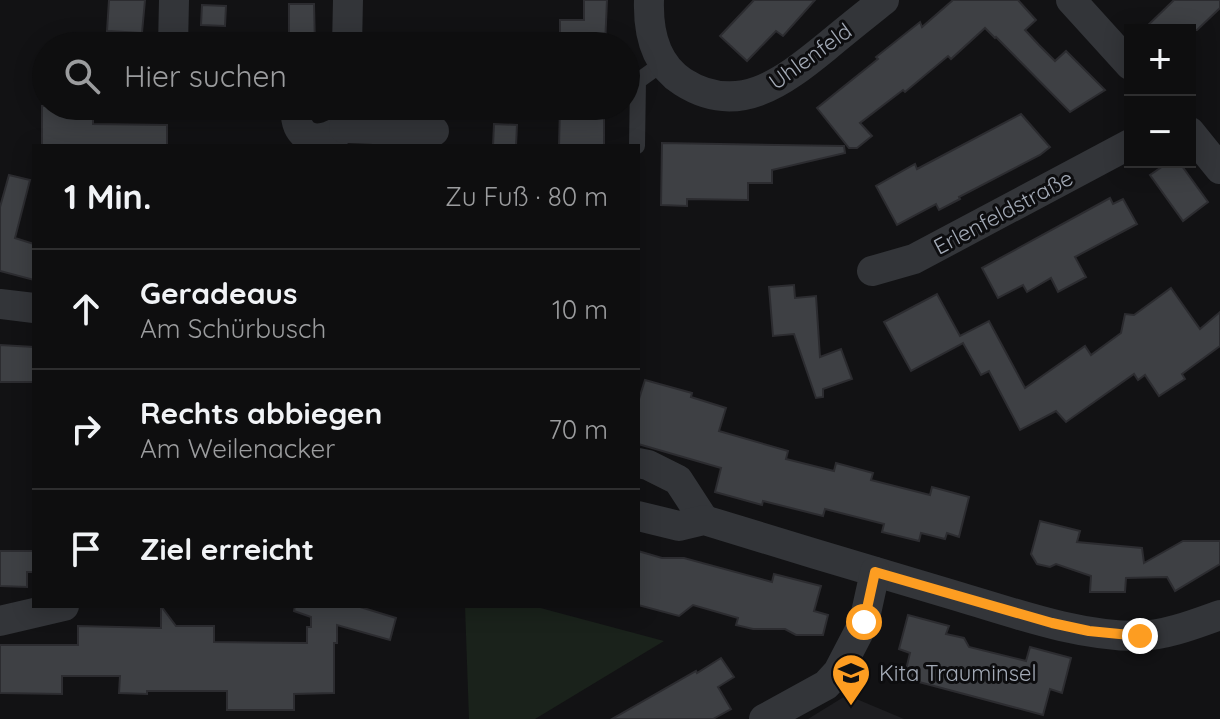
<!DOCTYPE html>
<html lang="de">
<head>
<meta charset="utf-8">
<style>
  :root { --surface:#0e0e0f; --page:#171718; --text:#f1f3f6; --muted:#9b9c9e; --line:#2e2e2f }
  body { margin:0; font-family:Quicksand,sans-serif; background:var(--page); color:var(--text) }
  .controls { position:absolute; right:24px; top:24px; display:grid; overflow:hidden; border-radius:0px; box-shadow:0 4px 20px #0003 }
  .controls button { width:72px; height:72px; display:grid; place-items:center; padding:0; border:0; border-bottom:2px solid var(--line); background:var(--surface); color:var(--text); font:40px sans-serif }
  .stop { position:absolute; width:24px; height:24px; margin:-18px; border:6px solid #fd9d21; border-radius:50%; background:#fff }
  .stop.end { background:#fd9d21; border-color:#fff; box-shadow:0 2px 8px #0008 }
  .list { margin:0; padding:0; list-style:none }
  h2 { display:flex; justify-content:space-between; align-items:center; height:104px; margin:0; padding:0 32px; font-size:34px }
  h2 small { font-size:26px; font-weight:400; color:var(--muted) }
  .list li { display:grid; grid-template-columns:52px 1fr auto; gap:24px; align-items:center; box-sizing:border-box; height:120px; padding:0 32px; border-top:2px solid var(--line) }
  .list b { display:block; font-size:30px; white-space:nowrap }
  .list p { margin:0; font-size:26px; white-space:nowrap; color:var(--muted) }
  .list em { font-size:26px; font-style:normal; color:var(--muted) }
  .icon { flex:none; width:44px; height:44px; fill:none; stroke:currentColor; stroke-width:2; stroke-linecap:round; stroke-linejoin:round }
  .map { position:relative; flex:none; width:1220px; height:719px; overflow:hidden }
  .search { position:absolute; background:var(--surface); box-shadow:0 4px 20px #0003; left:32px; top:32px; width:608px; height:88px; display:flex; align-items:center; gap:20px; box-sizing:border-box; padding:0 28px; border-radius:44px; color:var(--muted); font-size:30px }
  .panel { position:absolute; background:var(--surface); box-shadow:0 4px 20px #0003; left:32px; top:144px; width:608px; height:464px; border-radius:0px }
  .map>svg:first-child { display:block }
  .built { fill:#1e1e21 }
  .green { fill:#1a221b }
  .building { fill:#3e4044; stroke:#2c2c30; stroke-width:2 }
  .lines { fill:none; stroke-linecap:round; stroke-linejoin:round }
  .service { stroke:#333539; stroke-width:16 }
  .minor { stroke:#333539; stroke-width:30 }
  .route { stroke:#fd9d21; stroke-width:10 }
  .labels { text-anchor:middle; stroke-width:6; stroke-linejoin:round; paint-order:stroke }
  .street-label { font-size:22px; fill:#a3aab6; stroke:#0d0d0f }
  .poi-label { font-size:22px; fill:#a3aab6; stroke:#0d0d0f; text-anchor:start }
</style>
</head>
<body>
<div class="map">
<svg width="1220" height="719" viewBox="0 0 1220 719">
  <rect width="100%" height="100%" fill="#121214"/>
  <path class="built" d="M847,695l57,24h-96z"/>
  <path class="green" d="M465,606h68l131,35 -129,78h-66z"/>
  <g class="building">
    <path d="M109,0h36l-3,33 -35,-2z"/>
    <path d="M584,0h23l-2,46h-45v-26h24z"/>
    <path d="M754,0h61l-32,36 -7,-5 -29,30 -27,-25z"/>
    <path d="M953,0h65l18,20 -11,10 14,15 16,16 11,-10 39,39 -35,22 -74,-75 -1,1 -10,-10 -34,31 -3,-3 -43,36 -2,-2 -43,33 12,13 -15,12h-8l-32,-40 61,-49 -2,-2 44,-35 2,5z"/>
    <path d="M1174,0h46v8l-23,22h-54z"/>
    <path d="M289,4h25l1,41h-26z"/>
    <path d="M202,5l24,1 -1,20 -24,-1z"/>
    <path d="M42,106h51v18l74,1v21h-125z"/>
    <path d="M569,106h35v40h-45l1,-38 9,-1z"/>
    <path d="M1021,114l29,33 -10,8 -81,42 1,2 -21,11 -3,-6 -39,21 -21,-39 39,-22 2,5z"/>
    <path d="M494,124l23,1 -1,21h-23z"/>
    <path d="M662,143l182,3 1,7 -73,17v13h-24v17l-61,-1v7l-26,-1z"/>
    <path d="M1169,162h10l29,40 -25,19 -33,-46z"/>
    <path d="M9,175l21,5 -15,58 19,6v36l-34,-9v-64z"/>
    <path d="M1110,198l3,6 10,-5 14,25 -62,33 11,20 -28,15 -7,-14 -24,14 -4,-7 -25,13 -16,-30z"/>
    <path d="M794,285l1,13 21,-2 4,61 21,-8 11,30 -29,10v8l-7,1 -22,-64 -21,2 -4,-49z"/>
    <path d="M1171,288l29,41 20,-17v34l-38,28 3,5 -26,17 -14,-21 -7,5 -4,-6 -68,48 -10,-11 -36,19 -31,-59 -8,4 -18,-32 -52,28 -27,-49 53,-28 23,42 29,-15 36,67 60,-42 6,9 30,-22 4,-19 9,1z"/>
    <path d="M0,345l34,2v35h-34z"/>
    <path d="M645,380l47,13 -1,4 35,11 -7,23 69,20 -2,8 48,12 2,-8 37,10 -2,7 59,15 2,-8 37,10 -10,40 -12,-4 -2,6 -24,-6 -2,8 -37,-9 2,-8 -59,-15 -2,7 -60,-15 -1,4 -47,-13 6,-24 -83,-24v-42z"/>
    <path d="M1040,521l40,10 -3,11 65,6 2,15 39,-22h37v23l-45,27 -8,-14 -41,1 -1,14h-35l1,-16 -35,-12 -6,3 -13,-3 -6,-10z"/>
    <path d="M0,551h34v21h-7v15l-27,-1z"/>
    <path d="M638,551l24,7h22l88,24 2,-8 47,12 -7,25 14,4 -5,20h-27l-11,-6h-32l-17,-4 2,-7 -45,-13 -14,11 -41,-11z"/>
    <path d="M161,606l15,20h38v16l93,1v-16h4v-10l-17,-6 1,-5h62l39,12 -6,22 -53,-15v18h-3v50l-40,1v16h-67v-19h-80v3l-28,-1 1,-17h-58v18l-62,-1v-48h78v-19l83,2z"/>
    <path d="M908,615l41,11 -3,8 18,4 5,9 57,14 4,-14 41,11 -9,35 -12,-4 -7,26 -139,-37 6,-25 -11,-4z"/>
    <path d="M721,658l13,19 -16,10 13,22 -18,10h-101l84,-48 1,2z"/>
  </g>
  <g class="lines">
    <path class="service" d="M637,146l1,-65 25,-18"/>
    <g class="minor">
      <path d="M649,0c-1,31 6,64 34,82 55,35 100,0 143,-35 19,-16 38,-31 58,-47"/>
      <path d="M1071,0l59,65"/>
      <path d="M173,46l1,-46"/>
      <path d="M347,46l1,-46"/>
      <path d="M296,106c-2,24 9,38 34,30 6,-3 12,-5 15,-11 3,-6 3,-12 3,-19"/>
      <path d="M344,128l90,3"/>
      <path d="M1190,132l30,37"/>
      <path d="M872,271l42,-12 216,-115"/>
      <path d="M0,304l34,4"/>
      <path d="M638,463l10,2 30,15 26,40"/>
      <path d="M638,516l41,10 25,-6c85,26 171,52 256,77 57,17 118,39 178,39 26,0 57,-12 82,-21"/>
      <path d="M0,621l64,-15"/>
      <path d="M764,719l62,-34 12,-13 26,-50 11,-50"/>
    </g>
  </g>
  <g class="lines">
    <path class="route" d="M864,622l11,-50 177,51 37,8 51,5"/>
  </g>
  <defs>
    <symbol id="school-pin" viewBox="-11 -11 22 30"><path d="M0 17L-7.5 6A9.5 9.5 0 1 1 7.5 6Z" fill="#fd9d21" stroke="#0d0d0f"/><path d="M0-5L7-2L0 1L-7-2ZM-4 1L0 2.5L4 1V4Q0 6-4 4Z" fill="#111"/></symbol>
  </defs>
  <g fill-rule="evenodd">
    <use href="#school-pin" x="829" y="651" width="44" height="60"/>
  </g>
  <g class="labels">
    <g class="street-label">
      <text transform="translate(810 56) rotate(-36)" y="8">Uhlenfeld</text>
      <text transform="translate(1003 212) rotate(-28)" y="8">Erlenfeldstraße</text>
    </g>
    <g class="poi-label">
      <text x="879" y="681">Kita Trauminsel</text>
    </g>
  </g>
</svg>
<div class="controls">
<button>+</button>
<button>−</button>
</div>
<div class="stop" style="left:864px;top:622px"></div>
<div class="stop end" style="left:1140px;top:636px"></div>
<div class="search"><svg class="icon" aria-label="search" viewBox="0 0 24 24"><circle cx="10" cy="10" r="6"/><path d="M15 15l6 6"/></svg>Hier suchen</div>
<section class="panel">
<h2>1 Min.<small>Zu Fuß · 80 m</small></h2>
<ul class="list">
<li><svg class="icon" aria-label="ahead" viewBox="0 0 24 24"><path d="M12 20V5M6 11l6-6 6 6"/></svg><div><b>Geradeaus</b><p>Am Schürbusch</p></div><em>10 m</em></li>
<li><svg class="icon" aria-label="right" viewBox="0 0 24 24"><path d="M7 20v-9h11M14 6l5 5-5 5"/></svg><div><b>Rechts abbiegen</b><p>Am Weilenacker</p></div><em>70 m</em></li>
<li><svg class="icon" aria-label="arrive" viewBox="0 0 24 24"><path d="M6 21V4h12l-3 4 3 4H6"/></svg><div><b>Ziel erreicht</b></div></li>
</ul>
</section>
</div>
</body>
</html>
